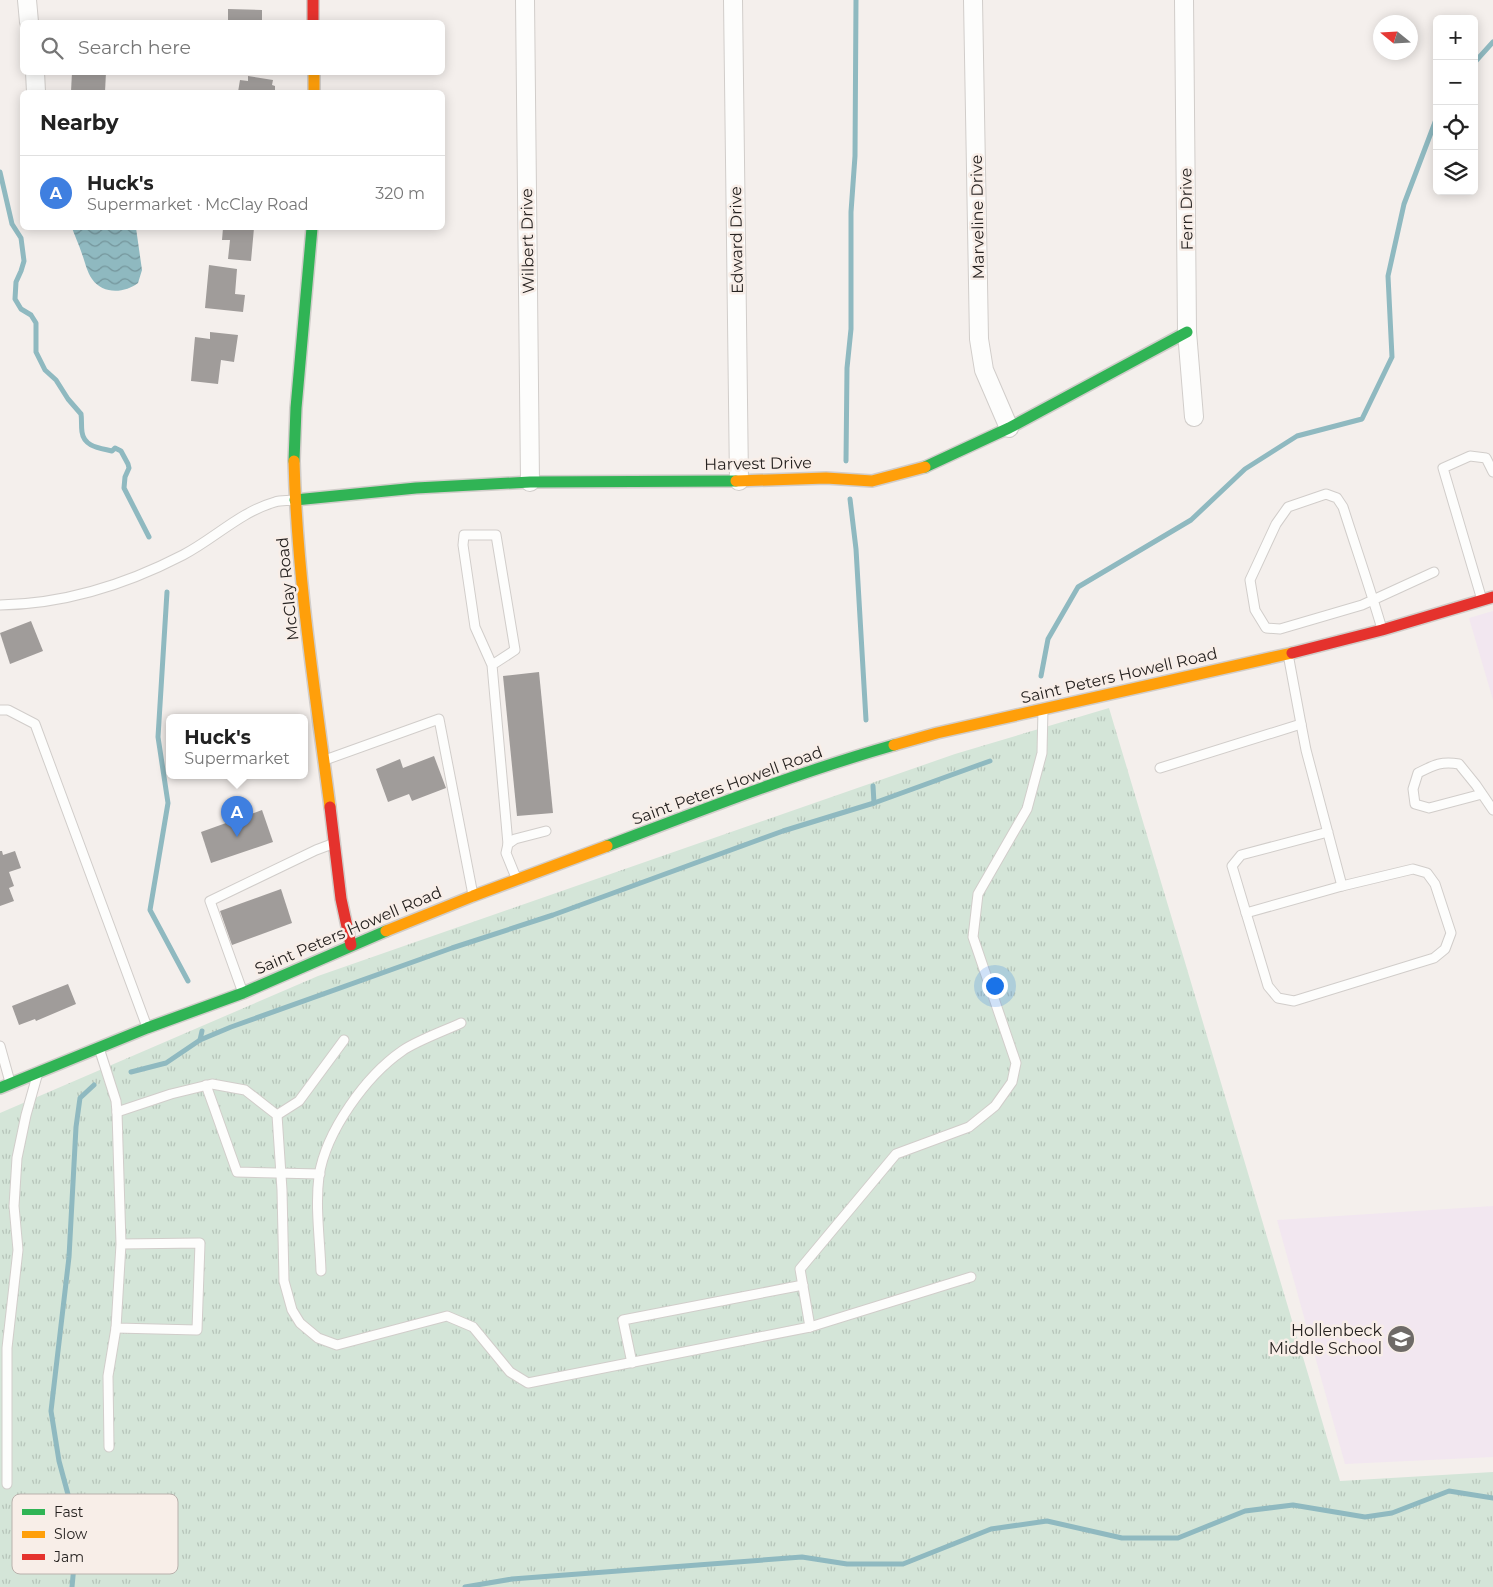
<!DOCTYPE html>
<html lang="en">
<head>
<meta charset="utf-8">
<style>
  :root { --surface:#fff; --page:#f2f2f2; --text:#222; --muted:#767676; --line:#e0e0e0; --accent:#db2777 }
  body { margin:0; font-family:Montserrat,sans-serif; background:var(--page); color:var(--text) }
  .controls { position:absolute; right:15px; top:15px; display:grid; overflow:hidden; border-radius:8px; box-shadow:0 2px 12px #0003 }
  .controls button { width:45px; height:45px; display:grid; place-items:center; padding:0; border:0; border-bottom:1px solid var(--line); background:var(--surface); color:var(--text); font:25px sans-serif }
  .compass { position:absolute; left:1373px; top:15px; width:45px; height:45px; border-radius:50%; background:var(--surface); box-shadow:0 2px 12px #0003; rotate:288deg }
  .you { position:absolute; left:994px; top:985px; width:18px; height:18px; margin:-12px; border:4px solid #fff; border-radius:50%; background:#1a73e8; box-shadow:0 0 0 8px #1a73e833 }
  .badge { display:grid; place-items:center; width:32px; height:32px; border-radius:50%; background:var(--accent); color:#fff; font-size:16px; font-weight:700 }
  .pin { position:absolute; translate:-50% -41px; filter:drop-shadow(0 1px 2px #0008) }
  .pin::after { content:''; position:absolute; top:26px; width:18px; height:15px; background:inherit; clip-path:polygon(0 0,100% 0,50% 100%) }
  .popup { position:absolute; left:166px; top:714px; width:142px; height:65px; box-sizing:border-box; display:grid; place-content:center; border-radius:8px; background:var(--surface); filter:drop-shadow(0 1px 4px #0005); font-size:16px; white-space:nowrap; color:var(--muted) }
  .popup b { font-size:19px; color:var(--text) }
  .popup::after { content:''; position:absolute; left:50%; top:100%; margin-left:-10px; border:10px solid transparent; border-top-color:var(--surface) }
  .list { margin:0; padding:0; list-style:none }
  h2 { display:flex; justify-content:space-between; align-items:center; height:65px; margin:0; padding:0 20px; font-size:21px }
  h2 small { font-size:16px; font-weight:400; color:var(--muted) }
  .list li { display:grid; grid-template-columns:32px 1fr auto; gap:15px; align-items:center; box-sizing:border-box; height:75px; padding:0 20px; border-top:1px solid var(--line) }
  .list b { display:block; font-size:19px; white-space:nowrap }
  .list p { margin:0; font-size:16px; white-space:nowrap; color:var(--muted) }
  .list em { font-size:16px; font-style:normal; color:var(--muted) }
  .icon { flex:none; width:28px; height:28px; fill:none; stroke:currentColor; stroke-width:2; stroke-linecap:round; stroke-linejoin:round }
  .map { position:relative; flex:none; width:1493px; height:1587px; overflow:hidden }
  .search { position:absolute; background:var(--surface); box-shadow:0 2px 12px #0003; left:20px; top:20px; width:425px; height:55px; display:flex; align-items:center; gap:12px; box-sizing:border-box; padding:0 18px; border-radius:8px; color:var(--muted); font-size:19px }
  .panel { position:absolute; background:var(--surface); box-shadow:0 2px 12px #0003; left:20px; top:90px; width:425px; height:140px; border-radius:8px }
  .map>svg:first-child { display:block }
  .education { fill:#f2e7f0 }
  .grass { fill:url(#grass-tufts) }
  .water { fill:url(#water-waves) }
  .lines { fill:none; stroke-linecap:round; stroke-linejoin:round }
  .stream { stroke:#8fb9c0; stroke-width:5 }
  .building { fill:#a09c9a }
  .lane-casing { stroke:#d1cdca; stroke-width:11 }
  .street-casing { stroke:#d1cdca; stroke-width:20 }
  .fast-casing { stroke:#d1cdca; stroke-width:14 }
  .slow-casing { stroke:#d1cdca; stroke-width:14 }
  .jam-casing { stroke:#d1cdca; stroke-width:14 }
  .lane { stroke:#fdfdfc; stroke-width:9 }
  .street { stroke:#fdfdfc; stroke-width:18 }
  .fast { stroke:#30b455; stroke-width:11 }
  .slow { stroke:#ff9f0a; stroke-width:11 }
  .jam { stroke:#e5322d; stroke-width:11 }
  .labels { text-anchor:middle; stroke-width:5; stroke-linejoin:round; paint-order:stroke }
  .street-label { font-size:16px; fill:#262220; stroke:#f8eee8 }
  .poi-label { font-size:16px; fill:#262220; stroke:#f8eee8; text-anchor:end }
  .key { fill:#f8eee8; stroke:#b9b1ac; stroke-width:1 }
  .key-label { font-size:14px; fill:#262220 }
</style>
</head>
<body>
<div class="map">
<svg width="1493" height="1587" viewBox="0 0 1493 1587">
  <defs>
    <pattern id="grass-tufts" width="24" height="20" patternUnits="userSpaceOnUse" patternTransform="scale(1.25)"><rect width="24" height="20" fill="#d4e5d8"/><path d="M3 7l-1-3M5 7V3M7 7l1-3M15 17l-1-3M17 17v-4M19 17l1-3" fill="none" stroke="#b6c4b9"/></pattern>
    <pattern id="water-waves" width="16" height="10" patternUnits="userSpaceOnUse" patternTransform="scale(1.25)"><rect width="16" height="10" fill="#8fb9c0"/><path d="M0 5q4-4 8 0t8 0" fill="none" stroke="#75969c"/></pattern>
  </defs>
  <rect width="100%" height="100%" fill="#f4efec"/>
  <g class="education">
    <path d="M1493,611v89l-24,-82z"/>
    <path d="M1493,1206v251l-148,7 -68,-244z"/>
  </g>
  <path class="grass" d="M1109,708l231,773 153,-9v115h-1493v-474l318,-137 637,-222z"/>
  <path class="water" d="M72,228h64l6,42 -4,13c-13,10 -35,12 -46,-4 -5,-7 -7,-17 -10,-25 -3,-9 -7,-18 -10,-26z"/>
  <g class="lines">
    <g class="stream">
      <path d="M1474,63l19,-21"/>
      <path d="M0,172l12,52 9,14 3,23 -3,10 -5,11 -1,17 6,10 10,6 5,8v29l9,18 11,10 12,19 13,15c1,6 0,12 1,18 2,15 18,16 30,19l3,-3 6,3 7,13 1,4 -4,9 -1,11 25,49"/>
      <path d="M846,461l1,-93 4,-39v-117l4,-56 1,-156"/>
      <path d="M850,499l6,50 10,171"/>
      <path d="M167,592l-9,145 10,66 -18,107 38,71"/>
      <path d="M1041,676l7,-37 30,-52 113,-67 54,-51 52,-33 65,-17 30,-62 -4,-81 16,-72 33,-87"/>
      <path d="M873,786l1,17"/>
      <path d="M200,1040l2,-9"/>
      <path d="M131,1072l35,-9 34,-23 31,-13 221,-79 101,-33 230,-84 91,-28 116,-42"/>
      <path d="M72,1587l4,-43 -3,-31 -14,-52 -8,-50 18,-154 7,-130 4,-29 14,-13"/>
      <path d="M465,1587l47,-8 290,-22 45,7h56l88,-35 56,-8 75,17h56l67,-27 48,-6 72,12 27,-4 57,-22 44,7"/>
    </g>
  </g>
  <g class="building">
    <path d="M228,9l34,1v12h-34z"/>
    <path d="M72,72h34l-1,20h-34z"/>
    <path d="M248,76l25,4 -1,5 3,1v6h-37l2,-12 8,1z"/>
    <path d="M223,228h31l-3,33 -23,-2 2,-19h-8z"/>
    <path d="M209,265l28,4 -2,25 10,1 -2,17 -38,-4z"/>
    <path d="M210,332l28,3 -4,27 -13,-2 -3,24 -27,-3 4,-44 15,2z"/>
    <path d="M31,621l12,30 -33,13 -10,-31z"/>
    <path d="M539,672l14,141 -36,3 -14,-140z"/>
    <path d="M434,756l12,32 -34,13 -3,-7 -21,8 -12,-33 24,-10 3,9z"/>
    <path d="M262,810l11,32 -62,21 -10,-31z"/>
    <path d="M0,851h2l1,4 12,-4 6,17 -12,4 5,14 -5,2 5,13 -14,5z"/>
    <path d="M281,889l11,34 -60,22 -12,-34z"/>
    <path d="M68,984l8,20 -40,17 -1,-2 -16,6 -7,-19z"/>
  </g>
  <g class="lines">
    <defs>
      <g id="lane">
        <path d="M1482,600l-39,-132 27,-12 16,2 7,14"/>
        <path d="M0,605c63,-1 127,-21 183,-50 31,-16 57,-43 92,-53 6,-2 13,-1 19,-2"/>
        <path d="M1382,629c-12,-41 -26,-81 -39,-122l-6,-9 -11,-4 -38,13 -12,17 -26,56 5,30 11,18 14,1 82,-24 72,-33"/>
        <path d="M492,665l23,-15 -19,-115h-32l-1,10 12,82 17,38 16,179"/>
        <path d="M0,710h8l27,14 112,303"/>
        <path d="M1301,724l5,26 36,136 71,-17 14,4 8,11 16,49 -6,16 -11,9 -140,43 -16,-3 -10,-12 -36,-120 9,-11 87,-23"/>
        <path d="M325,760l114,-41 34,176"/>
        <path d="M1160,768l141,-44 -13,-70"/>
        <path d="M1482,794l-53,14 -14,-4 -2,-15 5,-16c16,-8 23,-12 41,-9l17,21 17,25"/>
        <path d="M517,880l-11,-27 2,-9 7,-5 31,-8"/>
        <path d="M1246,913l96,-27"/>
        <path d="M243,993l-33,-92 106,-51 16,-6"/>
        <path d="M0,1046l10,36"/>
        <path d="M99,1048l17,53 1,11 4,132 -5,84 81,2 3,-87 -79,1"/>
        <path d="M206,1085l31,87 83,2"/>
        <path d="M117,1112l54,-18 41,-10 33,6 32,25 5,75 2,91 8,29 8,13 18,15 19,7 110,-29 26,11 37,45 18,11 282,-56 -10,-58 96,-115 73,-27 26,-21 17,-24 4,-19 -43,-126 5,-43 49,-85 15,-56 1,-44"/>
        <path d="M277,1115l22,-14 45,-61"/>
        <path d="M321,1271c-1,-31 -6,-64 -2,-95 7,-45 47,-100 83,-125 14,-10 42,-20 59,-28"/>
        <path d="M810,1327l161,-50"/>
        <path d="M632,1363l-9,-43 180,-35"/>
        <path d="M109,1447l-1,-71 8,-48"/>
        <path d="M7,1484v-136l11,-98 -4,-44 3,-48 9,-43 11,-39"/>
      </g>
      <g id="street">
        <path d="M27,0l2,22"/>
        <path d="M525,0l5,482"/>
        <path d="M733,0l6,481"/>
        <path d="M973,0l6,339 5,31 25,58"/>
        <path d="M1184,0l3,332 7,85"/>
        <path d="M35,72l1,20"/>
      </g>
      <g id="fast">
        <path d="M294,461l2,-53 16,-180"/>
        <path d="M925,467l84,-39 178,-96"/>
        <path d="M295,500l121,-12 114,-6 206,-1"/>
        <path d="M607,846c95,-36 189,-73 287,-101"/>
        <path d="M0,1088l147,-60 96,-35 143,-62"/>
      </g>
      <g id="slow">
        <path d="M314,72v20"/>
        <path d="M294,461c3,116 21,231 36,346"/>
        <path d="M736,481l90,-3 46,3 53,-14"/>
        <path d="M894,745l43,-12 355,-80"/>
        <path d="M386,931l87,-35 134,-50"/>
      </g>
      <g id="jam">
        <path d="M313,0v22"/>
        <path d="M1292,653l90,-23 111,-33"/>
        <path d="M330,807l11,92 10,46"/>
      </g>
    </defs>
    <use href="#lane" class="lane-casing"/>
    <use href="#street" class="street-casing"/>
    <use href="#fast" class="fast-casing"/>
    <use href="#slow" class="slow-casing"/>
    <use href="#jam" class="jam-casing"/>
    <use href="#lane" class="lane"/>
    <use href="#street" class="street"/>
    <use href="#fast" class="fast"/>
    <use href="#slow" class="slow"/>
    <use href="#jam" class="jam"/>
  </g>
  <defs>
    <symbol id="school-disc" viewBox="-11 -11 22 22"><circle r="9.5" fill="#6e6a67" stroke="#f8eee8"/><path d="M0-5L7-2L0 1L-7-2ZM-4 1L0 2.5L4 1V4Q0 6-4 4Z" fill="#fff"/></symbol>
  </defs>
  <g fill-rule="evenodd">
    <use href="#school-disc" x="1385" y="1323" width="32" height="32"/>
  </g>
  <g class="labels">
    <g class="street-label">
      <text transform="translate(1186 209) rotate(-91)" y="6">Fern Drive</text>
      <text transform="translate(977 217) rotate(-91)" y="6">Marveline Drive</text>
      <text transform="translate(736 240) rotate(-91)" y="6">Edward Drive</text>
      <text transform="translate(527 241) rotate(-91)" y="6">Wilbert Drive</text>
      <text transform="translate(758 463) rotate(-1)" y="6">Harvest Drive</text>
      <text transform="translate(287 589) rotate(-96)" y="6">McClay Road</text>
      <text transform="translate(1119 675) rotate(-13)" y="6">Saint Peters Howell Road</text>
      <text transform="translate(727 785) rotate(-20)" y="6">Saint Peters Howell Road</text>
      <text transform="translate(348 930) rotate(-23)" y="6">Saint Peters Howell Road</text>
    </g>
    <g class="poi-label">
      <text x="1382" y="1336">Hollenbeck<tspan x="1382" dy="18">Middle School</tspan></text>
    </g>
  </g>
  <rect x="12" y="1494" width="166" height="80" rx="8" class="key"/>
  <rect x="22" y="1509" width="23" height="6" fill="#30b455"/>
  <rect x="22" y="1531" width="23" height="7" fill="#ff9f0a"/>
  <rect x="22" y="1554" width="23" height="6" fill="#e5322d"/>
  <g class="key-label">
    <text x="54" y="1517">Fast</text>
    <text x="54" y="1539">Slow</text>
    <text x="54" y="1562">Jam</text>
  </g>
</svg>
<div class="controls">
<button>+</button>
<button>−</button>
<button><svg class="icon" aria-label="locate" viewBox="0 0 24 24"><circle cx="12" cy="12" r="6"/><path d="M12 2v4M12 18v4M2 12h4M18 12h4"/></svg></button>
<button><svg class="icon" aria-label="layers" viewBox="0 0 24 24"><path d="M12 4l9 5-9 5-9-5zM3 14l9 5 9-5"/></svg></button>
</div>
<svg class="compass" viewBox="-18 -18 36 36"><path d="M0-13l5 13h-10z" fill="#e53935"/><path d="M0 13l5-13h-10z" fill="#767676"/></svg>
<div class="you"></div>
<div class="pin badge" style="left:237px;top:837px;background:#3f7fe0">A</div>
<div class="popup"><b>Huck's</b>Supermarket</div>
<div class="search"><svg class="icon" aria-label="search" viewBox="0 0 24 24"><circle cx="10" cy="10" r="6"/><path d="M15 15l6 6"/></svg>Search here</div>
<section class="panel">
<h2>Nearby<small></small></h2>
<ul class="list">
<li><span class="badge" style="background:#3f7fe0">A</span><div><b>Huck's</b><p>Supermarket · McClay Road</p></div><em>320 m</em></li>
</ul>
</section>
</div>
</body>
</html>
